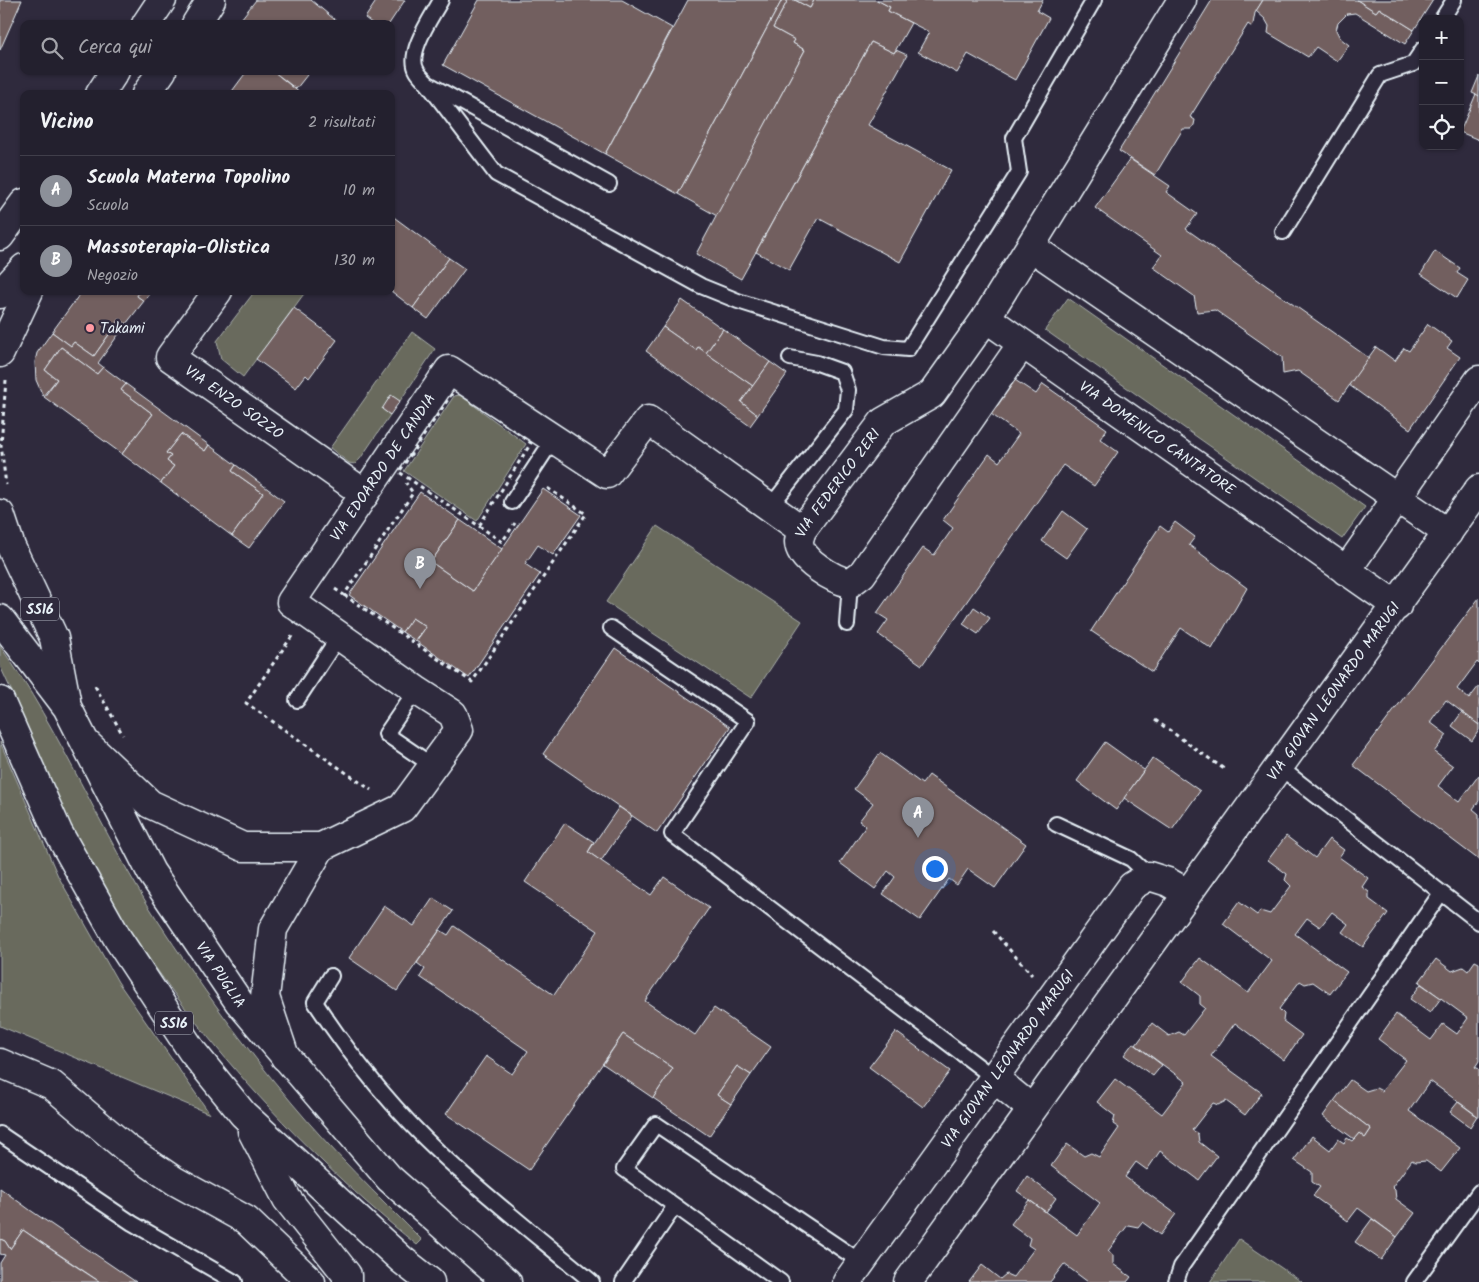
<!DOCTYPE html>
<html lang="it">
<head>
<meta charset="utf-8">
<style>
  :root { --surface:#23202e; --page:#2f2d3a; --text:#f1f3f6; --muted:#a3a3aa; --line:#403e4a; --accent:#8c9099 }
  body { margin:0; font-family:Kalam,sans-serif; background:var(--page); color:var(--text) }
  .controls { position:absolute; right:15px; top:15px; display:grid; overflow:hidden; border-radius:10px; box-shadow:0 1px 4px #0004 }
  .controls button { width:45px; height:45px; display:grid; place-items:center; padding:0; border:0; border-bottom:1px solid var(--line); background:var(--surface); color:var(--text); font:25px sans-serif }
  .you { position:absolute; left:934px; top:868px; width:18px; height:18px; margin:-12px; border:4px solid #fff; border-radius:50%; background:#1a73e8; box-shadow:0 0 0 8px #1a73e833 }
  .badge { display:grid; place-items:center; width:32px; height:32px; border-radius:50%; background:var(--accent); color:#fff; font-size:16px; font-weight:700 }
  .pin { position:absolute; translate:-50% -41px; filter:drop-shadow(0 1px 2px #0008) }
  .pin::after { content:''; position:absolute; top:26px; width:18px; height:15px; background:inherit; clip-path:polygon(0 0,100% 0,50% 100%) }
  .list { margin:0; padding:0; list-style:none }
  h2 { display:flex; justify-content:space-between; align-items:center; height:65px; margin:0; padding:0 20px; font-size:21px }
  h2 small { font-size:16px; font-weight:400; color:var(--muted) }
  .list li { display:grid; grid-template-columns:32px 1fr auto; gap:15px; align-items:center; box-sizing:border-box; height:70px; padding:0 20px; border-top:1px solid var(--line) }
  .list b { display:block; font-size:19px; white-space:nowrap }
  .list p { margin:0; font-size:16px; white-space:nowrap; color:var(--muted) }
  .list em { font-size:16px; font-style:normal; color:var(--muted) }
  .icon { flex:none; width:28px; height:28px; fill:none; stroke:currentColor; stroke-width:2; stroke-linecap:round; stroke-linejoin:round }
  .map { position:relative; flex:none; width:1479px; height:1282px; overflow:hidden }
  .search { position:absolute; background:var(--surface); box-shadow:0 1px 4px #0004; left:20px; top:20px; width:375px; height:55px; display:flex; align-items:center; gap:12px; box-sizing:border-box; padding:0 18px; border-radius:10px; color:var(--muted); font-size:19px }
  .panel { position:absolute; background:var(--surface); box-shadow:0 1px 4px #0004; left:20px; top:90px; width:375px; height:205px; border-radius:10px }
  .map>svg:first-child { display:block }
  .green { fill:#696b5d; stroke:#a8aeaa }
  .building { fill:#725f5f; stroke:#e8f1f8 }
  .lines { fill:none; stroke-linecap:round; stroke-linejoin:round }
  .lane-casing { stroke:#e8f1f8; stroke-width:18 }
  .street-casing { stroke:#e8f1f8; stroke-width:31 }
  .primary-casing { stroke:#e8f1f8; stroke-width:31 }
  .highway-casing { stroke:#e8f1f8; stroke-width:31 }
  .path { stroke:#e8f1f8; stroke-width:3; stroke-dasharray:4 4; stroke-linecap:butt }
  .lane { stroke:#2f2a3d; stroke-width:14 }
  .street { stroke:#2f2a3d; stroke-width:28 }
  .primary { stroke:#2f2a3d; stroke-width:28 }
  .highway { stroke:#2f2a3d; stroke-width:28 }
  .poi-dot { fill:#ff9aa2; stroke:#2f2a3d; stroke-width:2 }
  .labels { text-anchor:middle; stroke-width:5; stroke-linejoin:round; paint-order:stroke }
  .shield { fill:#2f2a3d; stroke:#b0b5c0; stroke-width:1 }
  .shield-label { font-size:14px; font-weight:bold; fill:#e8f1f8 }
  .poi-label { font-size:15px; fill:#e8f1f8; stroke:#2f2a3d; text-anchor:start }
  .street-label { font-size:15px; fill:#e8f1f8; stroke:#2f2a3d }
</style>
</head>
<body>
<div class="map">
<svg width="1479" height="1282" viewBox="0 0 1479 1282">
  <rect width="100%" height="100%" fill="#2f2a3d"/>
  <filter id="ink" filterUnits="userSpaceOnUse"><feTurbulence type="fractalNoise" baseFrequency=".02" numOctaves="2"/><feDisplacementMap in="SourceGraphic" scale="10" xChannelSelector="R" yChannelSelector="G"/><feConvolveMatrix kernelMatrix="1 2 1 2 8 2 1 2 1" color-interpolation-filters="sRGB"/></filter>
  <g filter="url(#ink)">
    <g class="green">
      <path d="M255,291h51l-63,86 -22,-18 -4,-18z"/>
      <path d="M1068,298l297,209 -23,32 -297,-209z"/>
      <path d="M412,332l23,17 -35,52 -18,8 8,6 -30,44 -5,5 -6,-1 -19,-15z"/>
      <path d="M460,395l66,49 -49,77 -73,-50 50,-75z"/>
      <path d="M657,526l145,95 -51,77 -145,-96z"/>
      <path d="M0,646c62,86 100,186 158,275 41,63 85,124 134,182 40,48 85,92 130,137l-5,5c-135,-109 -261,-252 -340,-407 -28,-56 -50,-115 -77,-172z"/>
      <path d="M0,742l58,134 60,106 92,132 -210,-88z"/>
      <path d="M1239,1239l63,43h-92z"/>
    </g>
    <g class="building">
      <path d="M0,0h22l-22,50z"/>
      <path d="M256,0h55l29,24h-103z"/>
      <path d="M377,0h28l-16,24h-16l-8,-6z"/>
      <path d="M479,0h143l50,28 -67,126 -162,-89z"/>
      <path d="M688,0h94l-104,194 -73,-40z"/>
      <path d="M782,0h6l-15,28 22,12 -2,3 12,7 -88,166 -39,-22z"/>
      <path d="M788,0h7l15,8 4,-8h63l13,7 -2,4 23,12 -17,30 -23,-11 -130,237 -45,-25 109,-204 -12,-7 2,-3 -22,-12z"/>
      <path d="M795,0h19l-4,8z"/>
      <path d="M877,0h166l-6,11 12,7 -34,62 -47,-26 -11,19 -39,-21 11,-20 -41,-21 2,-4z"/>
      <path d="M1212,0h51l-8,13 -2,11 -1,3 -4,-3 -58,93 5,3 -1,5 -3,4h-8l-28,46 -36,-24z"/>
      <path d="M1263,0h94l19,12 3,-4 35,22 -9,14 -50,-31 -8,1 -9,9 -2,7 4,8 9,7 -12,16 -21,-14 -8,10 -40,-24 1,-7 -4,-7 -9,-8z"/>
      <path d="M1357,0h76l-19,30 -35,-22 -3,4z"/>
      <path d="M871,42l23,11 2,-3 11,5 -39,70 83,45 -51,92 -82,-44 -29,52 -33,-18z"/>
      <path d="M247,71h26l28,23h-71z"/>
      <path d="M273,71h31l3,4 -11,14z"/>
      <path d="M1479,76v20l-7,-3z"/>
      <path d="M1476,94l3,2v44l-19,-8z"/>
      <path d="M1130,159l40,27 -4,6 31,22 -11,15 183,129 -30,42 -41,-29 -15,3 -1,-17 -67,-47 -18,2 -3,-16 -41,-29 9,-12 -67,-47z"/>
      <path d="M391,215l58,43 -36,50 -22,-17z"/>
      <path d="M1435,251l25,17 -3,5 11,7 -11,18 -36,-24z"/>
      <path d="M449,258l16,11 -37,50 -15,-11z"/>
      <path d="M82,291h58l-3,5 7,5 -18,23 -6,-5 -26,37 -20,-14 -3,4 -19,-14z"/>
      <path d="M140,291h11l-7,10 -7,-5z"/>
      <path d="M682,300l41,29 -17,24 -8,-6 -2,3 -33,-23z"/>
      <path d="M294,308l43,32 -28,38 -3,-3 -10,13 -40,-29z"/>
      <path d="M120,319l6,5 -28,39 5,4 -6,7 -36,-27 -16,23 12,9 -14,17 -7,-16 -1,-18 2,-9 15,-21 19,14 3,-4 20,14z"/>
      <path d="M1428,324l24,17 -5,7 13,9 -50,72 -61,-44 27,-38 19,14 9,-13 5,3z"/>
      <path d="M663,327l33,23 2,-3 55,39 -12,16 17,13 -8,11 -104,-75z"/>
      <path d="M723,329l47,33 -17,24 -47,-33z"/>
      <path d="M61,347l36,27 6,-7 23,17 -5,6 32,24 -31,40 -78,-57 13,-18 -12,-9z"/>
      <path d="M770,362l17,12 -29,41 -17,-13z"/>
      <path d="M1015,380l21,14 7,-10 64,45 -7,10 18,13 -24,34 -31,-21 -141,200 -44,-31 10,-14 -11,-7 46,-65 11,7 19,-27 -10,-8 46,-66 10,8 20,-28 -28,-20z"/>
      <path d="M126,384l83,61 -4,6 -24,-17 -15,19 5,3 -4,5 7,5 -13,17 -39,-29 31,-40 -32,-24z"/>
      <path d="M391,395l9,6 -10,14 -8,-6z"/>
      <path d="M181,434l24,17 4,-6 27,20 -4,6 31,22 -31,43 -71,-53 13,-17 -7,-5 4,-5 -5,-3z"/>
      <path d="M236,465l48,36 -35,47 -17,-12 31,-43 -31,-22z"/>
      <path d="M543,489l38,26 -28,40 -15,-10 -13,19 15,10 -71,104 -53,-37 10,-14 -14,-9 -10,14 -53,-37 71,-103 40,28 -29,42 42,29z"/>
      <path d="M1063,511l24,18 -21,29 -24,-17z"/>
      <path d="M460,520l42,29 -29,42 -42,-29z"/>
      <path d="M1175,522l20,15 -6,8 58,43 -35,61 -31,-21 -29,44 -61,-41 69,-105 8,6z"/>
      <path d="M1479,598v66l-2,-2 -20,27 12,10 10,-13v39l-33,-25 -16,22 17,13 -13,17 19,14 -15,20 21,16 20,-27v26l-6,8 6,5v46l-126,-95z"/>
      <path d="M974,607l16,11 -12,16 -15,-10z"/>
      <path d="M412,618l14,9 -10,14 -14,-9z"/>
      <path d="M615,648l115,79 -73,106 -114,-79z"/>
      <path d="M1462,712l17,13v5l-7,11 -20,-15z"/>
      <path d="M1105,742l39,28 -28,40 -39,-29z"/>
      <path d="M880,753l42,31 7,-9 97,69 -31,44 -27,-19 -11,16 -8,-6 -29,41 -37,-26 12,-17 -7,-6 -13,18 -35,-26 26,-37 -7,-5 14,-18 -19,-14z"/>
      <path d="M1153,758l47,33 -28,39 -48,-32z"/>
      <path d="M619,807l13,9 -31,45 -13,-9z"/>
      <path d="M565,823l29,19 -6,10 63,43 13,-18 45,31 -64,93 50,34 19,-27 57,39 -20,28 -14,-9 -20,29 14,9 -22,32 -56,-38 20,-30 -50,-34 -94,136 -83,-56 40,-58 26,18 16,-23 -108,-74 5,-8 -8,-6 23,-33 8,5 6,-9 100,69 44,-64 -73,-49z"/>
      <path d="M1286,836l29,22 14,-19 15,11 -5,7 29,21 -6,9 7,5v7l19,14 -25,34 -21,-15 6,-8 -16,-12 -12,15 -13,-9 -12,16 52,38 -17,22 -17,-12 -8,2 -5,-3 -21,28 5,5 -1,7 19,14 -18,25 -49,-37 -24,33 51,37 -17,22 -19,-14 -8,4 -5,-2 -21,27 6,4 1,8 18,14 -18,24 -39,-29 -13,19 -11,-8 -11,15 51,37 -16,21 -18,-13 -4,5 -10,-2 -20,26 5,4v9l18,13 -4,5h-39l-24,-18 -14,18h-81l13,-17 18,14 6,-5 7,3 21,-28 -6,-4 2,-7 -19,-14 18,-24 48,35 23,-32 -49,-37 16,-22 17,12 7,-3 8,4 20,-29 -6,-4 2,-8 -18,-14 18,-23 47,35 24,-32 -50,-37 16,-22 17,13 10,-4 5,3 21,-27 -5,-4v-8l-18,-14 18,-24 48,35 24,-32 -49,-37 16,-22 18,13 3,-4 10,3 21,-28 -6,-6 2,-6 -19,-14z"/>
      <path d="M433,898l20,13 -56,80 -48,-33 35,-52 30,20z"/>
      <path d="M1436,959l16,12 11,-4 5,4 7,-10 4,2v98l-4,6 4,2v48l-49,-36 -21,30 51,37 -19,24 -15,-11 -11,1 -3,-2 -20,27 3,3 1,9 19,14 -18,24 -39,-29 -10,13 -35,-25 7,-9 -8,-5v-10l-18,-12 18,-24 18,14 8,-11 6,4 3,-5 5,3 7,-8 6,5 6,-9 -37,-28 16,-21 16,11 10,-3 6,3 24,-31 -28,-21 18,-25 35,26 12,-16 14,10 11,-16 -49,-36z"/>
      <path d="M1421,984l20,14 -11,15 -20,-14z"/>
      <path d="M896,1032l54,39 -27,36 -54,-40z"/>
      <path d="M623,1034l50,34 -20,30 -50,-34z"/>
      <path d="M1133,1043l29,22 -9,11 -29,-21z"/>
      <path d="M737,1066l14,9 -20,29 -14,-9z"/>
      <path d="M1334,1101l37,28 -6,9 -6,-5 -5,6 -31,-23z"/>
      <path d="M1458,1102l19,14 -7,11 -20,-15z"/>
      <path d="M1027,1176l29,22 -10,14 -29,-21z"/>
      <path d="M0,1188l30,22 106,72h-36l-77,-52 -13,19 -5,-8 -5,-2z"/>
      <path d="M1372,1219l25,18 -16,23 -26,-18z"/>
      <path d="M23,1230l45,31 32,21h-100v-19l5,-8 -5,-1v-15l5,2 5,8z"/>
    </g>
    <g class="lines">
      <defs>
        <g id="lane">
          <path d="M441,0c-9,17 -35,53 -24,71 2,4 7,8 10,12l182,101"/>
          <path d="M1442,19l12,-19"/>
          <path d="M427,83l69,91 205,112 37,15 146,46 24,2 111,-177 -5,-34 80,-138"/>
          <path d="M1283,232l97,-157 33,-11 10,-15"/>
          <path d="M512,502l42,-64"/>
          <path d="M770,507l76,-97 2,-20 -6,-18 -25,-9 -27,-5"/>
          <path d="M847,624l3,-41"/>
          <path d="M611,628l137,93 -76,113 322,244"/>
          <path d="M416,690l-30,44 47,32"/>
          <path d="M297,700l42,-64"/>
          <path d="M1278,766l201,156"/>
          <path d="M1056,824l75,35 18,17"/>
          <path d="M331,976l-16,26c36,55 78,107 126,152 48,45 101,86 151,128"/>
          <path d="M0,1134l132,89 103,59"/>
          <path d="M623,1282l52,-76"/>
          <path d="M781,1282l-157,-113 32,-45 205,138"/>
          <path d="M1176,1282l5,-15 260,-374"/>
          <path d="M1414,1282l65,-90"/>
        </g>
        <g id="street">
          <path d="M1031,247l417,286"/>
          <path id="s1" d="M218,291l-48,66 195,137"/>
          <path id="s2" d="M986,318l411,288"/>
          <path id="s3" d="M1022,344l-160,230 -12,9c-16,-3 -51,-23 -51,-41 0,-4 2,-9 3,-12l81,-108 49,-28 54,-76 196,-318"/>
          <path d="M1346,571l133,-191"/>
          <path id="s4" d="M87,744l63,60 93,43h78l81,-39 57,-78 -6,-16 -37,-24 -125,-88 158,-232 158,104 41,-54 154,110"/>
          <path d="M285,1057l-20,-60 8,-68 48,-82"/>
          <path d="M0,1063l52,22 74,63 49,33 71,39 65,62"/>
          <path d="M994,1078l38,31"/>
          <path id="s5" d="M847,1282l285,-396 17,-10 19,6 19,11"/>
          <path id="s6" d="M908,1282l571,-793"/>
        </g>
        <g id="primary">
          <path d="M146,24l16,-24"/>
          <path d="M196,24l15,-24"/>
          <path d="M100,94l15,-23"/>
          <path d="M146,94l16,-23"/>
          <path d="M0,236l24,-33"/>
          <path d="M0,294l24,-26"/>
        </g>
        <g id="highway">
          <path d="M0,353l29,-62"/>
          <path d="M0,514l11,33 43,91 12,62"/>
          <path id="s7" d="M0,619l67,88 84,165 88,130 150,176 118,104"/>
          <path d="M0,701l58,131 60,107 74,112 51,63 159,146 28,22"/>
          <path d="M252,1131l35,68 60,76v7"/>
        </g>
      </defs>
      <use href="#lane" class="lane-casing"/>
      <use href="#street" class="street-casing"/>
      <use href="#primary" class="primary-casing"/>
      <use href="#highway" class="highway-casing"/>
      <g class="path">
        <path d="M6,380l-5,65 5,40"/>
        <path d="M457,391l7,2 67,50 -52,83 -80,-54 54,-80z"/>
        <path d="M479,526l23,16 13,-19"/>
        <path d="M335,589l9,6 69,-102 -7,-10"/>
        <path d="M344,595l128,87 114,-168 -40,-27"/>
        <path d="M292,636l-46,67 125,87"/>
        <path d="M95,686l28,49"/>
        <path d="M1155,720l69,49"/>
        <path d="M993,931l39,44"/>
      </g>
      <use href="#lane" class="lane"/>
      <use href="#street" class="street"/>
      <use href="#primary" class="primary"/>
      <use href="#highway" class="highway"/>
    </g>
  </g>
  <circle class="poi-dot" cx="90" cy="328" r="5"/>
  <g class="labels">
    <g class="shield">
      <rect x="21" y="597.5" width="38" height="23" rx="4"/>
      <rect x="155" y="1011.5" width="38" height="23" rx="4"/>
    </g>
    <g class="shield-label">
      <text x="40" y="614">SS16</text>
      <text x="174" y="1028">SS16</text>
    </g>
    <g class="poi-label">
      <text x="100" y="333">Takami</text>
    </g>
    <g class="street-label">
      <text dy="5" stroke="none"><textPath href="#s1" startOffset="160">VIA ENZO SOZZO</textPath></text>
      <text dy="5" stroke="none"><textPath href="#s2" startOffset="209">VIA DOMENICO CANTATORE</textPath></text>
      <text dy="5" stroke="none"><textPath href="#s4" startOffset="831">VIA EDOARDO DE CANDIA</textPath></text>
      <text dy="5" stroke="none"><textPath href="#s3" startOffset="435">VIA FEDERICO ZERI</textPath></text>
      <text dy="5" stroke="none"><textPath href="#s6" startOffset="728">VIA GIOVAN LEONARDO MARUGI</textPath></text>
      <text dy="5" stroke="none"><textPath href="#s7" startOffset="420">VIA PUGLIA</textPath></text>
      <text dy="5" stroke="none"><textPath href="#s5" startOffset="275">VIA GIOVAN LEONARDO MARUGI</textPath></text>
    </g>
  </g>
</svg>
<div class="controls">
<button>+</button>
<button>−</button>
<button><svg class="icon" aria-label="locate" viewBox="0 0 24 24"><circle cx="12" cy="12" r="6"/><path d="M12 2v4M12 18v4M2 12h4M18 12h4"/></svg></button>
</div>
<div class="you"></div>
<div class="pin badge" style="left:918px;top:838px">A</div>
<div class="pin badge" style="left:420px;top:589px">B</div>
<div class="search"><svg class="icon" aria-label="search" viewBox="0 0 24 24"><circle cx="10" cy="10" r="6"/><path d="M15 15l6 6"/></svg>Cerca qui</div>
<section class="panel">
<h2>Vicino<small>2 risultati</small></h2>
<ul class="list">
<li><span class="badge">A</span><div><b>Scuola Materna Topolino</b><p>Scuola</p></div><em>10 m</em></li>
<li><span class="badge">B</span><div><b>Massoterapia-Olistica</b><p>Negozio</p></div><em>130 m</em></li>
</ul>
</section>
</div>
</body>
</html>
